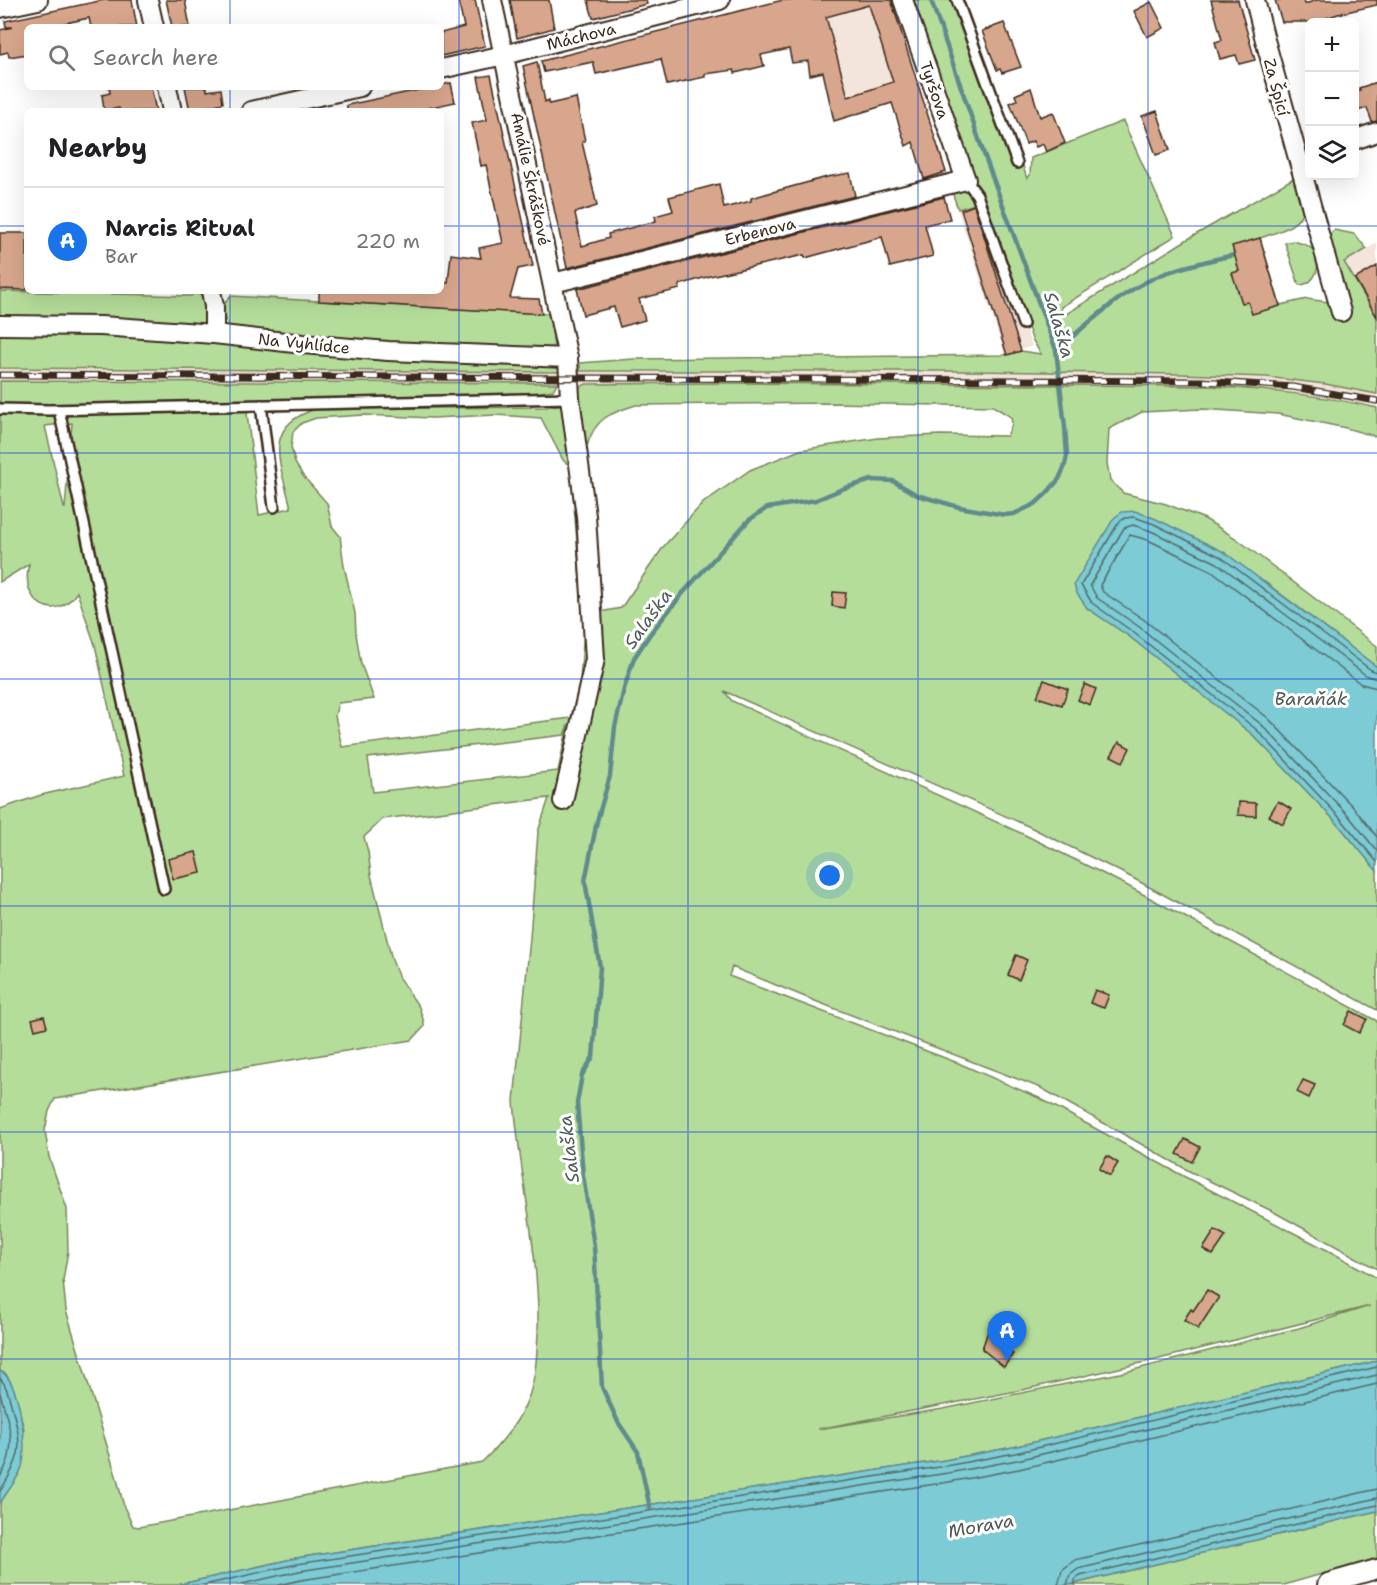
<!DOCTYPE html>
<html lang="en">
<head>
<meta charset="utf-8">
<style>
  :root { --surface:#fff; --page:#f2f2f2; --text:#202124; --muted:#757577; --line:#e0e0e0; --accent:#1a73e8 }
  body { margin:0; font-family:"Shantell Sans",sans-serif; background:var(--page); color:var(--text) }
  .controls { position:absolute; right:18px; top:18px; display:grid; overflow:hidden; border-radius:9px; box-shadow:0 6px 24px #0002 }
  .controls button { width:54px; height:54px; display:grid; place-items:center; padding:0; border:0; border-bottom:2px solid var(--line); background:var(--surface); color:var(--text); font:30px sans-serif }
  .you { position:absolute; left:830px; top:876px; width:21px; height:21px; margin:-15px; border:4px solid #fff; border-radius:50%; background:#1a73e8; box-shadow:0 0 0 9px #1a73e833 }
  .badge { display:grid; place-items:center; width:39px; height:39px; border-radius:50%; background:var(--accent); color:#fff; font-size:20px; font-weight:700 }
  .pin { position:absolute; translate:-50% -50px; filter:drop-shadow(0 2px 3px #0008) }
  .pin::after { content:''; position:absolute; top:32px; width:21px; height:18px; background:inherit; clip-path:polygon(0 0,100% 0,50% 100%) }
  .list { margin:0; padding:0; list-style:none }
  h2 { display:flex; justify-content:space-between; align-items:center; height:78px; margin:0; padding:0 24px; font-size:26px }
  h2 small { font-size:20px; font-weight:400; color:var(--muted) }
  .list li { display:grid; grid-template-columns:39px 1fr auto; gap:18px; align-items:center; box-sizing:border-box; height:108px; padding:0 24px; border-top:2px solid var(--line) }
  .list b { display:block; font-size:22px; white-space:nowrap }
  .list p { margin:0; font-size:20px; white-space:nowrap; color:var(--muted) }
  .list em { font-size:20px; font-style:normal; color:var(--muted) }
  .icon { flex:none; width:33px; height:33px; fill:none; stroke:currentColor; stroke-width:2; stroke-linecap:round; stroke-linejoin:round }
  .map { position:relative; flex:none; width:1377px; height:1585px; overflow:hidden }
  .search { position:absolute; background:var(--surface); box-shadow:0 6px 24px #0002; left:24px; top:24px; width:420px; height:66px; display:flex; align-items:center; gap:15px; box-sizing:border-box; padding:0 21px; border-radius:9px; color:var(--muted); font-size:22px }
  .panel { position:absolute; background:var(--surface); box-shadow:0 6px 24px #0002; left:24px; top:108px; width:420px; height:186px; border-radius:9px }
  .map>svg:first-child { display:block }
  .built { fill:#f3e4dc }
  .green { fill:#b5dd9a; stroke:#78845c; stroke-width:1.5; fill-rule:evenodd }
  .water { fill:#7bcbd5; stroke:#618b8c; stroke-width:1.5 }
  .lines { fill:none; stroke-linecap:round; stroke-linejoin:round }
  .shore { stroke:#556a67; stroke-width:1.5 }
  .stream { stroke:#618b8c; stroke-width:4.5 }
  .building { fill:#d8a68c; stroke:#3b2a1e; stroke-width:1.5; fill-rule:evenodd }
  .service-casing { stroke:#3b2a1e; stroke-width:14 }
  .minor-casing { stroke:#3b2a1e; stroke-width:22 }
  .service { stroke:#fff; stroke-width:9 }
  .minor { stroke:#fff; stroke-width:18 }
  .rail-casing { stroke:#3b2a1e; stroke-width:7 }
  .rail { stroke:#fff; stroke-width:4.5; stroke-dasharray:14; stroke-linecap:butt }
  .grid { fill:none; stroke:#1d4ed8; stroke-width:1.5; stroke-opacity:0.55 }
  .labels { text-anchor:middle; stroke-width:6; stroke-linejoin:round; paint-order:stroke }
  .street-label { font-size:16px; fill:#3b2a1e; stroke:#fff }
  .water-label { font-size:18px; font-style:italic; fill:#4e5a55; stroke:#fff }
</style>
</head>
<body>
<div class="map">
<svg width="1377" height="1585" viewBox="0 0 1377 1585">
  <rect width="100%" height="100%" fill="#fff"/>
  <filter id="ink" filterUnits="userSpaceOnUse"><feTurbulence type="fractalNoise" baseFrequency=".0167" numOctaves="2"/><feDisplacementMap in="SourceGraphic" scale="12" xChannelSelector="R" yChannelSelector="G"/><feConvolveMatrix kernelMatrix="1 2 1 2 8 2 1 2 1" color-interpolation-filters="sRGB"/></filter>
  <g filter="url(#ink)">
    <g class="built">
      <path d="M807,0h83l30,95 -86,27z"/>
      <path d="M975,188l57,158 -27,9 -52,-160z"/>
      <path d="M1377,243v74l-33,-55z"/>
      <path d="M0,368l562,4 403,-1 216,3 85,3 59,7 52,10v14l-34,-8 -69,-9 -64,-5 -1210,-5z"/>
    </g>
    <g class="green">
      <path d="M914,0h39l62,165 7,-2 5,16 3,-4 1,-17 92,-37 52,115 -114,71 2,9 125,-77 106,-61c2,9 7,19 8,28 3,20 -28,27 -42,32l20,67 27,-6 21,3 7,14 -8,-74 2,-7 5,-5 20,4 13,15 -23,13 33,55v77l-52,-10 -59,-7 -85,-3 -216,-3h-385v-8l54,-4 371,-4 16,-4 20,3 -9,-15 -49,-144 -12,-20z"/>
      <path d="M965,189l4,3 6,12 -17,5 -6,-17z"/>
      <path d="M1293,241c6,2 14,3 18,7 13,13 6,37 -12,37l-14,-42z"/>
      <path d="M0,291l191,5 4,-4 12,7 -2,39 35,3 -13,-18 -6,-14 9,-13 321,18 4,48 5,2 2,8 -562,-4z"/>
      <path d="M0,381l557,2 -4,7 -30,5 -198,4 -78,14 12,102 32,-7c-10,-43 -31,-82 25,-99l230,-2 18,-3 14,-16 8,-4 142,-1 482,3c57,4 112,9 167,22v29l-31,-9 -68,-14 -77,-5 -59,3 -33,17 -2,34 3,17 13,13 43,11 39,15 32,20 140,107v21l-112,-85 -178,26 43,29 123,98 85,89 39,47v139l-250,-135 -97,-48 -306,-136 8,10 293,134 99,49 253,137v248l-105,-58 -81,-39 -150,-84 -226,-87 -83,-34 -3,9 229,87 81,35 146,79 146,75 46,26v83l-364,86 -68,13 -649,98 -119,27h-177v-82l21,-35 3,-39 -13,-46 -5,-9 -6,-3v-562l41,-14 83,-19 -29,-131 -18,-53c-22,33 -58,10 -48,-28l-29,18zM831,403l162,3 18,11 1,7 -5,12 -67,-1 -62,3 -78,12 -50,20 -47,33 -39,43 -43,62 -21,4 1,-7 -14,-159c8,-28 23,-33 49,-41zM364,415l68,3 64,-3 45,3 22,42 8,7 13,163 -4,50 -9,38 -229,29 -7,-31 3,-13 36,-4 -13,-35 -5,-30 -1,-21 -11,-47 -4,-30 -8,-10 -5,-23 -24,-27 -8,-13 -4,-16 2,-15 9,-9 14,-5zM72,423l-7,85h-1l-19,-82zM568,725l-10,46 -185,21 -5,-34 196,-23zM549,798l-11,34 -8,106 -16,163c6,78 26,153 24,232 -1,20 -2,43 -9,63 -9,25 -28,48 -47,66l-343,65 -6,-1 -9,-19 -7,-28 -51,-169 -3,-30 5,-29 -1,-42 -18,-52 -4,-27 4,-19 6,-12 357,-59 12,-13v-5l-5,-15 -20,-29 -7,-18 -21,-85 -3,-23 -4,-15 19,-18zM1370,1306l-71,22 -174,44 -182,37 -125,20 204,-39 137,-31z"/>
      <path d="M1377,1511v47l-93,27h-215z"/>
    </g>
    <g class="water">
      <path d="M1135,511l21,8 68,33 153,115v204l-39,-47 -85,-89 -123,-98 -43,-29 -11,-16 -2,-8 40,-66 8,-6z"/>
      <path d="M1377,1361v150l-308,74h-892l119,-27 649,-98 68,-13z"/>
      <path d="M0,1371c20,8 28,77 22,96 -4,12 -15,25 -22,36z"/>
    </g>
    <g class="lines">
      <g class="shore">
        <path d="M1377,672l-6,-2 -150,-113 -67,-33 -20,-7 -9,1 -6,4 -38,63 11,18 41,29 124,98 85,90 35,42"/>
        <path d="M1377,679l-10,-3 -150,-113 -66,-32 -18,-6 -9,3 -34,57 7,13 41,28 124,99 86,90 29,36"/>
        <path d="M1377,688l-16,-4 -149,-113 -64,-31 -18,-5 -30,50 3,7 40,27 125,99 86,90 23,29"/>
        <path d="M0,1378c7,8 9,19 12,30 11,39 10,49 -12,83"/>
        <path d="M0,1393c9,32 19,54 0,84"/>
        <path d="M204,1585l93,-21 649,-98 69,-13 362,-86"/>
        <path d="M238,1585l61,-14 649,-98 69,-13 360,-85"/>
        <path d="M279,1585l22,-5 648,-98 70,-13 358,-85"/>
        <path d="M1058,1585l4,-15 13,-10 302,-71"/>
        <path d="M1067,1585l3,-10 8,-6 299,-71"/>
        <path d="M1075,1585v-5l5,-4 297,-71"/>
      </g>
      <g class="stream">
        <path d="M1056,350c34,-27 68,-62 110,-77 22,-8 45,-13 68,-18"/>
        <path d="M650,1508l-12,-56 -20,-30 -16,-35 -8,-141 -11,-71 -6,-72 5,-28 11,-18 7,-90 -15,-86 12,-60 13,-45 5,-49 9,-38 10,-31 16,-24 33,-41 66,-73 18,-12 49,-8 29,-12 27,-8 21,1 24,14 42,12 46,8 9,-1 21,-10 12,-11 12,-14 5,-11 3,-12 -2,-29 -9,-77 -72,-196 -53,-154"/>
      </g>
    </g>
    <g class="building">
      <path d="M104,0h28l5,27h-46l-2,-9 -42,9h-20v27l-18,3 -1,-5 -8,2v-24l13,-3h-7l-1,-6z"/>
      <path d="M166,0h19l5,27h-18z"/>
      <path d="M458,0h17l10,46 -44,10v-23l23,-6z"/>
      <path d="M510,0h39l5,28 -37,10z"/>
      <path d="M588,0h58l1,4 -54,14z"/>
      <path d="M783,0h108l55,172 -22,7 -11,-37 -7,4 -14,-43 -58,18 -11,-49 -13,3 -2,-14 -16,2 -3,-14 -28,6 3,11 -29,7 -1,-3 -29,4v3l-38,8 -6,-26 -65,15 -3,-12 -49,10 -3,-11zM869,5l24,77 -45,15 -22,-80z"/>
      <path d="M1211,0h27l17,60 -16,4 -3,-9 -16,4 -5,-17 7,-2z"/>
      <path d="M1275,0h28l2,4 12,-4h60v5l-39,9 -23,8h-33z"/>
      <path d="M1151,2l13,26 -17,9 -13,-26z"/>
      <path d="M1004,23l17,44 -19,6 -2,-4 -3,1 -15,-39z"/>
      <path d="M537,62l8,40 4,-2v4l27,-6 9,43 -3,1 15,64 -22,7 7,33 27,-8 -1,-4 48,-13 -1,-5 18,-5 -4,-14 50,-13 5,24 27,-7v-3l76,-21 23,-4 5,23 -288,72 -44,-202z"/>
      <path d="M491,75l42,191 -15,3 -8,29 29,1 3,15 -223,-13v-10h122v-9l7,1 3,-29 30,4 -2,-10 24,-5 -17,-78 -5,1 -9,-43 15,-3 -9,-43z"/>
      <path d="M1377,82v39l-5,1 -5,-14 -13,4v-20l6,-2 -1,-2z"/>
      <path d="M451,83l4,19 -32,7v2h-76v-6l86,-18h8v-2z"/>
      <path d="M109,87h42l5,24h-36l-1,-3 -15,2 -2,-15 8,-2z"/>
      <path d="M185,87h22v4l14,-2 2,14 -33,8z"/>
      <path d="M1031,88l9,29 13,-5 12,31 -19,9 -3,-8 -7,3 -3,-6 -7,3 -16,-41 7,-3 -2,-5z"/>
      <path d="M1157,111l13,39 -14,5 -14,-39z"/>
      <path d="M944,197l6,22 -25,6 8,31 -43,11 -8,-30 -77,21 -1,-3 -94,21 -31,9 1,4 -41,10 6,21 -25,7 -6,-20 -31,8 -6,-26z"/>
      <path d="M974,205l47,146 -14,4 -46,-145z"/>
      <path d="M0,233h27v57l-27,-1z"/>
      <path d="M1260,238l20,68 -28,8 -4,-12 -6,1 -10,-30 7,-2 -7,-25z"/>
      <path d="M1377,266v51l-22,-38z"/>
      <path d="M833,592l13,1 -2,15 -12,-2z"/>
      <path d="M1044,680l24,9 -6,16 -25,-8z"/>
      <path d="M1085,684l11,5 -6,16 -12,-5z"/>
      <path d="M1119,742l11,6 -7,14 -12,-6z"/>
      <path d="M1278,801l13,8 -8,15 -14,-8z"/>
      <path d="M1239,802l17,1v13l-18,-1z"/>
      <path d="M196,852l5,21 -28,6 -5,-20z"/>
      <path d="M1016,955l11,5 -8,20 -11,-5z"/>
      <path d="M1095,990l14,5 -5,13 -14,-5z"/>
      <path d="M1351,1011l16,8 -8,14 -15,-8z"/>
      <path d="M44,1016l3,11 -12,3 -3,-11z"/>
      <path d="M1303,1080l12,5 -6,13 -12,-6z"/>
      <path d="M1185,1139l15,8 -8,15 -15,-8z"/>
      <path d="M1107,1156l11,7 -8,13 -11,-7z"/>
      <path d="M1215,1230l11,6 -13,19 -10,-6z"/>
      <path d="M1207,1290l12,7 -21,32 -14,-9 7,-11 2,2z"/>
      <path d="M991,1322l13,5 -7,16 16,11 -9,13 -22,-18z"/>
    </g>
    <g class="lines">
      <defs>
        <g id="service">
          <path d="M957,0l60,163"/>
          <path d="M966,180l11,15 46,129"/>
          <path d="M261,405l13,102"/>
          <path d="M0,409l49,1 521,-12"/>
          <path d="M59,410l105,479"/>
        </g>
        <g id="minor">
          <path d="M148,0l6,27"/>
          <path d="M492,0l76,358 2,40 16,118 9,143 -32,142"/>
          <path d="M1255,0l10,40 76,272"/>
          <path d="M0,8l38,-8"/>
          <path d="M441,69l63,-14 216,-55"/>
          <path d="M167,87l5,24"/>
          <path d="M251,111l109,-24"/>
          <path d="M1354,140l23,-8"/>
          <path d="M553,283l413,-103 -63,-180"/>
          <path d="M211,291l3,15v28"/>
          <path d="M0,325l101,1 113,8 89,10 85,7 180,7"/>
          <path d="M1327,1585l1,-2 49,-14"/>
        </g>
      </defs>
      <use href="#service" class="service-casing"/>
      <use href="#minor" class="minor-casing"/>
      <use href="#service" class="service"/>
      <use href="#minor" class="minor"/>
      <defs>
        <path id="rail" d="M0,375l1201,6 92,6 84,14"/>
      </defs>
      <use href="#rail" class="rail-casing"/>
      <use href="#rail" class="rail"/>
    </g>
  </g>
  <path class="grid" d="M230,0v27M459,0v1585M688,0v1585M918,0v1585M1148,0v1585M230,87v24M0,226h27M441,226h936M230,291v1294M0,453h1377M0,679h1377M0,906h1377M0,1132h1377M0,1359h1377"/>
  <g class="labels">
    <g class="street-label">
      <text transform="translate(581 36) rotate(-14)" y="6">Máchova</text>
      <text transform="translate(1277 87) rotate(75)" y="6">Za Špicí</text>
      <text transform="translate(935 90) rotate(71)" y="6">Tyršova</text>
      <text transform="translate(531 179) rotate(78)" y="6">Amálie Škráškové</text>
      <text transform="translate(760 231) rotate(-14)" y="6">Erbenova</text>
      <text transform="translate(304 343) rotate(6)" y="6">Na Vyhlídce</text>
    </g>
    <g class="water-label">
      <text transform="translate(1059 325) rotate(74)" y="6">Salaška</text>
      <text transform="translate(648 619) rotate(-54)" y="6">Salaška</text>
      <text x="1311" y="705">Baraňák</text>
      <text transform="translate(569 1149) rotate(-97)" y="6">Salaška</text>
      <text transform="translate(981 1526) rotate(-10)" y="6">Morava</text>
    </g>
  </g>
</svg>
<div class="controls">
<button>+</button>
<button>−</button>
<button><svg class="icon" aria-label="layers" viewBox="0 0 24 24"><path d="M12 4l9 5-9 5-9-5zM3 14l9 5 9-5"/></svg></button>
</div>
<div class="you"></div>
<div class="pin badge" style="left:1007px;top:1361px">A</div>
<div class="search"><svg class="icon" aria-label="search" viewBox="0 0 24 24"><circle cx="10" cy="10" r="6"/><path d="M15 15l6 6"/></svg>Search here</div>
<section class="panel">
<h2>Nearby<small></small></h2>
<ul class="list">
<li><span class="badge">A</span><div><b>Narcis Ritual</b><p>Bar</p></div><em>220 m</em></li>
</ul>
</section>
</div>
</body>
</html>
